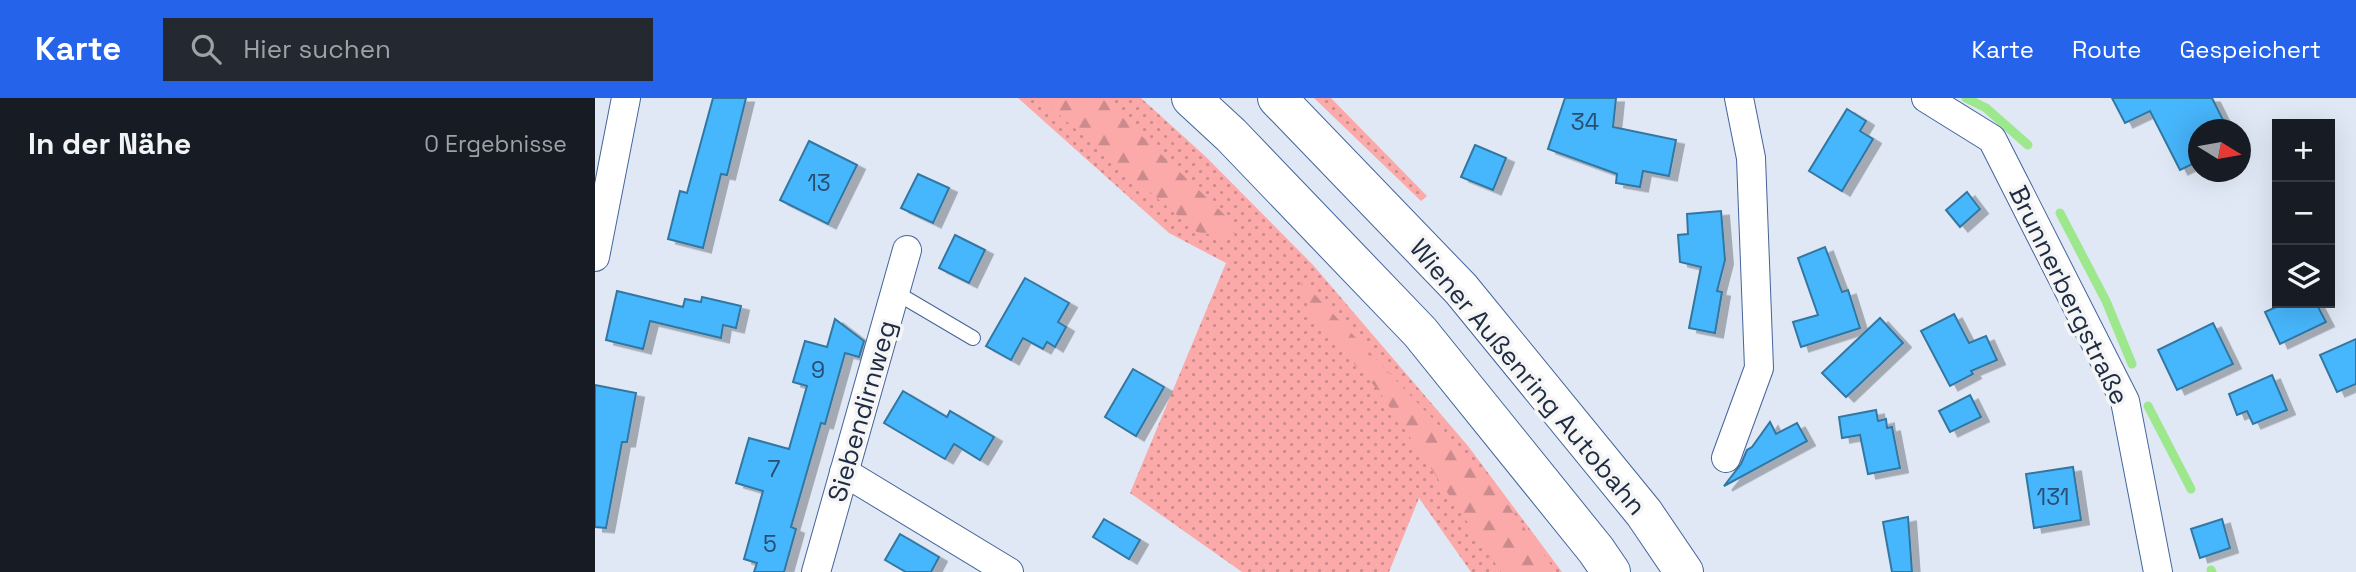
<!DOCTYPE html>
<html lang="de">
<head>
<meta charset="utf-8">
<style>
  :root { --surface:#171b24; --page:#242831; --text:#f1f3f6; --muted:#9ea1a6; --line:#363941; --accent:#2563eb }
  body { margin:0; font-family:"Space Grotesk",sans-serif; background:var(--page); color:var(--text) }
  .controls { position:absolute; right:21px; top:21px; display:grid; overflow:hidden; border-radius:0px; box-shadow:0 7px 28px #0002 }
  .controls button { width:63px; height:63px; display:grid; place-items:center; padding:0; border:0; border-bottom:2px solid var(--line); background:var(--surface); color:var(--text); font:35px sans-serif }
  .compass { position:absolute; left:1593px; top:21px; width:63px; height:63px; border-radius:50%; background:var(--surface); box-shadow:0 7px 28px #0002; rotate:101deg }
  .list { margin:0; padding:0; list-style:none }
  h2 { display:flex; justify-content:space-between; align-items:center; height:91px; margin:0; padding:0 28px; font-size:30px }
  h2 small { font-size:23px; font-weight:400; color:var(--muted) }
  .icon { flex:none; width:38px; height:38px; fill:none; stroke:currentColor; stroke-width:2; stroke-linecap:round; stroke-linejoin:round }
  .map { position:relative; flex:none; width:1761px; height:474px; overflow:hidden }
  header { display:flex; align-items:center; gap:42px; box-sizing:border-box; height:98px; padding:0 35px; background:var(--accent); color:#fff }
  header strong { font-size:33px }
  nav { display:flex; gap:38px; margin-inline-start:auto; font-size:24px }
  .search { width:490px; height:63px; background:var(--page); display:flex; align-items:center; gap:18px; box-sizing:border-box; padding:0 24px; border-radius:0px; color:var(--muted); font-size:26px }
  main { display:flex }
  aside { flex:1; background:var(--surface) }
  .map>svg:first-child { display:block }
  .grass { fill:url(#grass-dots) }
  .forest { fill:url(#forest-firs) }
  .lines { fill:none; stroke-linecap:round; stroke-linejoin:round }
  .stream { stroke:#9de78d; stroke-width:9 }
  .building { fill:#47b7fd; stroke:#3377a2; stroke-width:2; filter:url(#shadow) }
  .lane-casing { stroke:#43649b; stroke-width:16 }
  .street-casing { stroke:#43649b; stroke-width:30 }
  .highway-casing { stroke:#43649b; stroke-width:40 }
  .lane { stroke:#fff; stroke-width:14 }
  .street { stroke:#fff; stroke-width:28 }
  .highway { stroke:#fff; stroke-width:38 }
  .labels { text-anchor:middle; stroke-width:7; stroke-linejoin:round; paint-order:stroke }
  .number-label { font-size:23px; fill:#284e72 }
  .street-label { font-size:26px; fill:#1d2b43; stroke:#f5f5f5 }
</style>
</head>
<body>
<header>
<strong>Karte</strong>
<div class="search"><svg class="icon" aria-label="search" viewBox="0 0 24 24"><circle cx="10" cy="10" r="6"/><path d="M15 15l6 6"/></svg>Hier suchen</div>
<nav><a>Karte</a><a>Route</a><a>Gespeichert</a></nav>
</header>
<main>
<aside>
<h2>In der Nähe<small>0 Ergebnisse</small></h2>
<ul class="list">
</ul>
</aside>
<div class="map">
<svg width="1761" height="474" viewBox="0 0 1761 474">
  <defs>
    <pattern id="grass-dots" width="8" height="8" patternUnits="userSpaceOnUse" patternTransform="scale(1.75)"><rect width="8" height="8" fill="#fba9a9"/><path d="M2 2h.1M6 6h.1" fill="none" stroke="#cb8a8b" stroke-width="1.8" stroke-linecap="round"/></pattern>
    <pattern id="forest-firs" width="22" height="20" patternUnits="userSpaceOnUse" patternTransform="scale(1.75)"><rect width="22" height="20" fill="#fba9a9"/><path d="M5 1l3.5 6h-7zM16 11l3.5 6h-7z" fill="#cb8a8b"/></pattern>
    <filter id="shadow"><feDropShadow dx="8" dy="4.5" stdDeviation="0" flood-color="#0004"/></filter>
  </defs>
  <rect width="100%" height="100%" fill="#e0e8f5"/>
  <g class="grass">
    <path d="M423,0h123l64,58 108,109 155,181 94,126h-91l-52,-74 -30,74h-147l-112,-79 96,-230 -57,-30z"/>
    <path d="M719,0h17l96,98 -6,5z"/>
  </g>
  <g class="forest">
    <path d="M444,0h63l127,121 7,21 -39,-8z"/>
    <path d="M705,181l187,197 69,96h-55l-123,-182 -65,-72z"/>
  </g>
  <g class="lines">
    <g class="stream">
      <path d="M1371,0l20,10 42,37"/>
      <path d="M1465,115l46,88 26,63"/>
      <path d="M1553,308l43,83"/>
      <path d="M1616,472l1,2"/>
    </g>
  </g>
  <g class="building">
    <path d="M118,0h33l-19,77 -6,-1 -18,74 -35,-9 12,-48 7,2z"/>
    <path d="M970,0h51l-3,29 63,13 -7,36 -26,-5 -3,16 -24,-4 1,-9 -69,-25z"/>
    <path d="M1517,0h100l16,32h-29v31l-19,9 -30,-59 -25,12z"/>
    <path d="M1252,11l19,12 -6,10 13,8 -31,52 -33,-20z"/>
    <path d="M214,43l48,24 -29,59 -48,-24z"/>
    <path d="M880,47l31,13 -13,32 -32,-13z"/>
    <path d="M323,76l31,14 -16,35 -32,-15z"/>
    <path d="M1372,94l13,17 -20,18 -14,-17z"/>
    <path d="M1126,113l4,49 -8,31 5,1 -7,41 -26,-5 12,-61 -21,-5 -2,-27 10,-1 -1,-20z"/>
    <path d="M360,137l30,15 -16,33 -30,-15z"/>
    <path d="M1230,149l17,45 6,-2 12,38 -59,19 -8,-25 25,-7 -20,-57z"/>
    <path d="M430,180l44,25 -11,19 8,5 -11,20 -8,-5 -4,7 -20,-11 -12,22 -25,-14z"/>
    <path d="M22,193l66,16 2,-8 16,3 1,-5 39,9 -5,22 -13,-3 -2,13 -71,-17 -7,28 -37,-9z"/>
    <path d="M1690,205h31l10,19 -46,22 -15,-32z"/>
    <path d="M1359,216l15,29 17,-7 11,24 -26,11 2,3 -23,12 -29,-55z"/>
    <path d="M1285,220l23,25 -57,54 -24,-24z"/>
    <path d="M240,221l29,22 -5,16 -14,-4 -20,71 -4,-1 -30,104 5,2 -12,43h-30l3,-9 -13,-4 19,-68 -27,-8 13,-45 40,11 18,-63 -14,-4 12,-41 22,6z"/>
    <path d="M1618,225l20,41 -56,26 -19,-40z"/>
    <path d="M1761,241v45l-19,8 -17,-37z"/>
    <path d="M538,271l31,18 -28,49 -31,-19z"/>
    <path d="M1677,277l15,35 -34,14 -6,-13 -10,4 -8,-21z"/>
    <path d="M0,287l41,8 -9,49h-5l-16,86 -11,-1z"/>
    <path d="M308,293l44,26 3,-6 44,26 -14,23 -26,-16 -9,15 -61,-36z"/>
    <path d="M1375,297l11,22 -31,15 -11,-21z"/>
    <path d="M1281,312l2,11 8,-2 1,9 5,-1 8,41 -32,6 -8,-39 -18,3 -3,-21z"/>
    <path d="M1175,324l6,12 21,-11 10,18 -83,45 17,-22 6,-14 5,-3z"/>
    <path d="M1478,369l8,53 -47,8 -8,-54z"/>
    <path d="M1313,419l4,55h-20l-9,-50z"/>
    <path d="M509,421l36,21 -11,19 -36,-22z"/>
    <path d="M1627,421l8,29 -30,10 -9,-29z"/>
    <path d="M305,436l39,23 -8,15h-25l-21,-12z"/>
  </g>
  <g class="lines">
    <defs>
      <path id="lane" d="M300,194l78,46"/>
      <g id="street">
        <path d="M1331,0l66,41 133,262 33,171"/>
        <path d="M0,159l31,-159"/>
        <path d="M1131,360l33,-90 -8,-210 -12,-60"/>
        <path d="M249,374l165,100"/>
        <path d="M221,474l91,-322"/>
      </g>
      <g id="highway">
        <path d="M596,0l40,37 189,197 176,218 15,22"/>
        <path d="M682,0l184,191 183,224 40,59"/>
      </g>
    </defs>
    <use href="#lane" class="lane-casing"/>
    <use href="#street" class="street-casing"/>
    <use href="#highway" class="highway-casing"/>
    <use href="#lane" class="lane"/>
    <use href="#street" class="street"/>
    <use href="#highway" class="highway"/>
  </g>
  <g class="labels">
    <g class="number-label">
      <text x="990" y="32">34</text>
      <text x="224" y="93">13</text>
      <text x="223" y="280">9</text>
      <text x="179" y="379">7</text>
      <text x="1458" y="407">131</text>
      <text x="175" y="454">5</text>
    </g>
    <g class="street-label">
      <text transform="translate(1474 197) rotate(64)" y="9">Brunnerbergstraße</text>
      <text transform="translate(933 279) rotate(50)" y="9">Wiener Außenring Autobahn</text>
      <text transform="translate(267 313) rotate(-74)" y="9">Siebendirnweg</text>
    </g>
  </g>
</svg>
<div class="controls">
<button>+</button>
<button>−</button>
<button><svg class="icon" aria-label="layers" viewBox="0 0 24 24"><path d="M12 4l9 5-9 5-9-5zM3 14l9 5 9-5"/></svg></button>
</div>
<svg class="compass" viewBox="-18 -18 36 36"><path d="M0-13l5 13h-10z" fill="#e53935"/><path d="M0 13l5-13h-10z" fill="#9ea1a6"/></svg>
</div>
</main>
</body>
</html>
